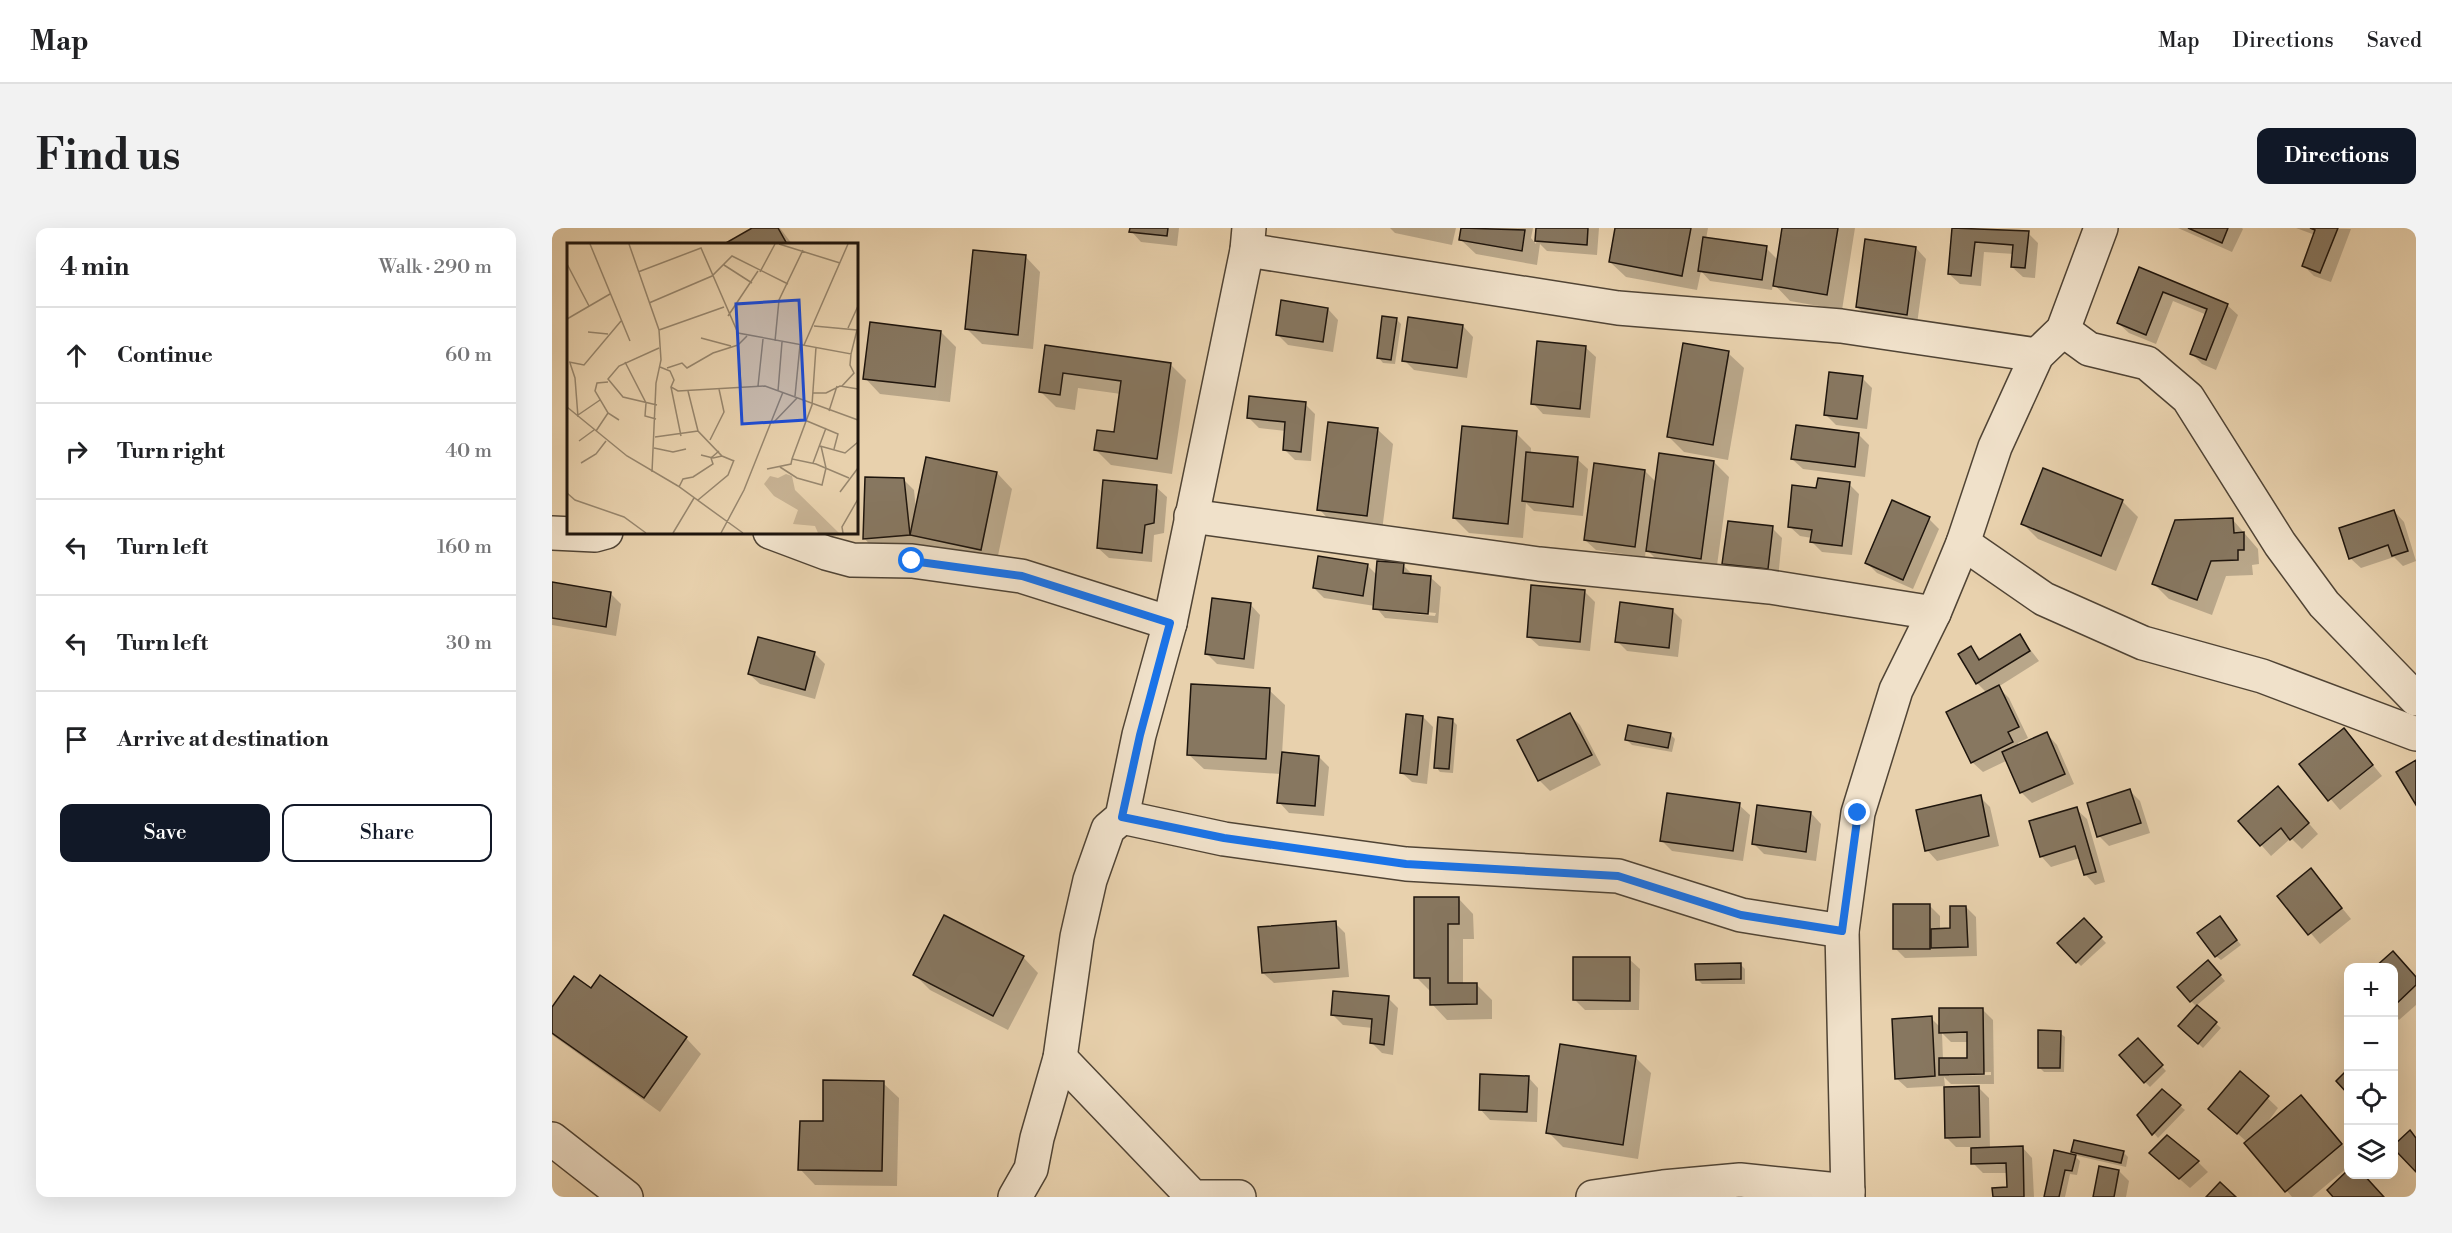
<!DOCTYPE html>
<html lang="en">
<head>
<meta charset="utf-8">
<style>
  :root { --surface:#fff; --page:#f2f2f2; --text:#202124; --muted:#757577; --line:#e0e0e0; --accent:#111827 }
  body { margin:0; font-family:"Libre Bodoni",serif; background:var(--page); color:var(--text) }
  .controls { position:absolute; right:18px; bottom:18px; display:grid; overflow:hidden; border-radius:12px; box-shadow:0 6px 24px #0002 }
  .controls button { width:54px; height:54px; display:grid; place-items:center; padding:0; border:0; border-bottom:2px solid var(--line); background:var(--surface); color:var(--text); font:30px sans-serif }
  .stop { position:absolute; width:18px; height:18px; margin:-14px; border:4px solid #1a73e8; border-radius:50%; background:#fff }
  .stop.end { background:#1a73e8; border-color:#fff; box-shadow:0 2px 6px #0008 }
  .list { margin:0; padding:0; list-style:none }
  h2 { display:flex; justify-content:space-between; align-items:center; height:78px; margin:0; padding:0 24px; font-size:26px }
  h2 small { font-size:20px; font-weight:400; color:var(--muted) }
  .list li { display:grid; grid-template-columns:39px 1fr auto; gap:18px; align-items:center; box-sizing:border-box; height:96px; padding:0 24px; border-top:2px solid var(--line) }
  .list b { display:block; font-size:22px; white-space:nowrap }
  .list em { font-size:20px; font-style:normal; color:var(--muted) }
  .actions { display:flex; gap:12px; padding:18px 24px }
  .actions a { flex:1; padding:14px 0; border:2px solid var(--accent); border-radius:12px; text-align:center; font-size:21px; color:var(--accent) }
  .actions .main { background:var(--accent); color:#fff }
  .icon { flex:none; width:33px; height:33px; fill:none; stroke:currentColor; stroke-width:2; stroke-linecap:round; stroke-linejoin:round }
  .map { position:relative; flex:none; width:1864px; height:969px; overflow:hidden; border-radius:12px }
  header { display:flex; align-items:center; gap:36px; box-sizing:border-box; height:84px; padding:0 30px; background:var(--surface); border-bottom:2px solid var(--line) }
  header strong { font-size:28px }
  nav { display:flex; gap:33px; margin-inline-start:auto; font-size:21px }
  .intro { display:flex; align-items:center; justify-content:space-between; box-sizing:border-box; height:144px; padding:0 36px }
  h1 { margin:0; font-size:42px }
  .button { padding:15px 27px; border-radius:12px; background:var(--accent); color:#fff; font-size:21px; font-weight:700 }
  main { display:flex; gap:36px; padding:0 36px }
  aside { flex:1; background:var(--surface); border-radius:12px; box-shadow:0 6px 24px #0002 }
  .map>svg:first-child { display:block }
  .shadow { fill:#0003; fill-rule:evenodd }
  .building { fill:#877760; stroke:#1e150d; stroke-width:1.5 }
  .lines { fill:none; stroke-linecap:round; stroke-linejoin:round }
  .minor-casing { stroke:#504435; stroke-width:36 }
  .minor { stroke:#f0e1ca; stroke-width:33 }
  .route { stroke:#1a73e8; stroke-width:8 }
  .inset-road { fill:none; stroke:#97866d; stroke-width:1.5 }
  .view { fill:#1d4ed8; fill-opacity:0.15; stroke:#1d4ed8; stroke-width:3 }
  .inset-edge { fill:none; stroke:#1e150d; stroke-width:3 }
</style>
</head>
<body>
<header>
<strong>Map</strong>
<nav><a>Map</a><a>Directions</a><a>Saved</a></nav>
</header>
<div class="intro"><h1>Find us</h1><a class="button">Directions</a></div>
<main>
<aside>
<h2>4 min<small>Walk · 290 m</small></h2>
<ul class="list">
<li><svg class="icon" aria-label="ahead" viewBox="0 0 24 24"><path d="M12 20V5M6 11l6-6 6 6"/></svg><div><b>Continue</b></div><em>60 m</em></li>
<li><svg class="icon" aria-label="right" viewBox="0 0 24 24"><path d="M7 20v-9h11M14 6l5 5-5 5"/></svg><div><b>Turn right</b></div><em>40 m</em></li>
<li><svg class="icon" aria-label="left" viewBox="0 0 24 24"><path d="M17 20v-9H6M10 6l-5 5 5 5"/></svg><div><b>Turn left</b></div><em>160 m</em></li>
<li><svg class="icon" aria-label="left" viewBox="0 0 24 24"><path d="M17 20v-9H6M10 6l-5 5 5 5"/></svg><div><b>Turn left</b></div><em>30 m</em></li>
<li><svg class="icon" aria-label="arrive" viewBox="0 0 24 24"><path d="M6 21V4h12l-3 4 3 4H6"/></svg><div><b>Arrive at destination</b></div></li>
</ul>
<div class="actions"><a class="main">Save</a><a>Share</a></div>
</aside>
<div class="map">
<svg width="1864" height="969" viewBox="0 0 1864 969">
  <rect width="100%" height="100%" fill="#e8d1ad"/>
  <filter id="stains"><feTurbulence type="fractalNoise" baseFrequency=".00333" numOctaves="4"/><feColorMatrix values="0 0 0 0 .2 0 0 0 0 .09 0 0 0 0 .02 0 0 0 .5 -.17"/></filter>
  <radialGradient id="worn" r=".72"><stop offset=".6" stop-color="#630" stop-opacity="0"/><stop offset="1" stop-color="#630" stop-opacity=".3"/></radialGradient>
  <g class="shadow">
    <path d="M203,0h25l12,16h-65z"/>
    <path d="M579,0h48l-2,18 -36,-4 -10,-11z"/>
    <path d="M838,0h66l-4,17 -57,-12z"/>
    <path d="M910,0h71l-2,10 5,6 2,-16h61l-2,27 -50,-4 -7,-7 -3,21 -61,-11 -16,-15z"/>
    <path d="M1065,0h91l-2,11 60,9 13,13 5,-33h71l-13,82 -52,-9 -17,-18 -1,7 -62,-9 -9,-10 -4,19 -71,-13 -16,-15z"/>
    <path d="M1402,0l74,5 10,10 -3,35 -12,-1 -11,-10 2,-13 -30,-2 -3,34 -21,-2 -11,-10z"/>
    <path d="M1626,0h64l1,1 -11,23z"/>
    <path d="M1744,0l55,1 -20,53 -17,-6 -10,-10 11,-31z"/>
    <path d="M1364,20l10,11 -9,65 -49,-7 -11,-10z"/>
    <path d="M473,28l15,16 -7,77 -51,-5 -15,-15z"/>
    <path d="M1588,41l87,36 11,10 -22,55 -14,-6 -10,-10 15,-39 -34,-14 -17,43 -27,-11 -11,-10z"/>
    <path d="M776,81l10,11 -5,32 -45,-7 -11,-11z"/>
    <path d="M844,91l5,5 -6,40 -12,-1 -4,-5z"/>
    <path d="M911,98l10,11 -6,41 -53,-8 -10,-10z"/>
    <path d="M389,104l15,15 -6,55 -70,-8 -15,-16z"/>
    <path d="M494,119l124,17 16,16 -14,94 -61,-9 -15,-15 20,-16 5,-40 -43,-6 -3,22 -19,-3 -16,-16z"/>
    <path d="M1033,119l11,10 -6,61 -47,-4 -10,-11z"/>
    <path d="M1176,125l16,15 -16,92 -44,-8 -15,-15z"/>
    <path d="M1310,150l10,10 -5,41 -31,-4 -11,-11z"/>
    <path d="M753,176l10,10 -4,47 -16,-1 -11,-11 2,-18 -27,-3 -10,-10z"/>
    <path d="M825,201l16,15 -11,87 -48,-6 -15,-16z"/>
    <path d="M964,205l15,15v6l46,5 11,10 -5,47 -49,-5 -8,-8 -3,35 -54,-5 -15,-15z"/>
    <path d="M1306,206l11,11 -4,32 -62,-8 -11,-10z"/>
    <path d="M1162,234l15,15 -13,96 -53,-7 -17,-17 -1,8 -49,-7 -11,-10 60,-69 12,12z"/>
    <path d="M1492,242l79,32 15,15 -22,54 -78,-32 -15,-15z"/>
    <path d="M445,245l15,16 -16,76 -69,-15 -5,-5 -48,4 -10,-11 40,-58 10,10 2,20z"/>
    <path d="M1297,256l10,10 -7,61 -30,-3 -10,-10v-4l-12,-2 -11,-10 29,-36z"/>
    <path d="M604,259l11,10 -3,36 -10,2 -2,27 -43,-4 -11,-10z"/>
    <path d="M1842,283l10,11 12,39 -13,5 -9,-9 -33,11 -11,-10z"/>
    <path d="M1377,291l10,10 -26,60 -36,-16 -10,-10z"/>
    <path d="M1681,292l25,29 1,15 -7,1 1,10 -27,1 -14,39 -43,-16 -15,-15z"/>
    <path d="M1220,300l10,10 -4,41 -44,-5 -10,-11z"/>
    <path d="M815,337l11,11 25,-11 11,11 16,1 11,10 -3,36 -53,-5 -10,-12 -51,-8 -10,-10zM832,380l52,5 -1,3 -51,-5z"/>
    <path d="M0,356l59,10 10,10 -5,32 -64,-11z"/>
    <path d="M1033,364l10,10 -5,49 -51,-5 -11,-10z"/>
    <path d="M698,376l10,11 -6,54 -37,-5 -10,-10z"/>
    <path d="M1120,382l10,10 -4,37 -51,-6 -10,-10z"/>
    <path d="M1468,408l19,25 -41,26 11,11 19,40 -10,5 1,3 28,-12 10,11 17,39 -42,19 -11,-11 -13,-32 -25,12 -11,-10 15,-69 -10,-10 -6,-35 11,12z"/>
    <path d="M262,425l11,11 -10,35 -55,-15 -11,-10z"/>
    <path d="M717,462l16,15 -3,49 37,3 10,10 -5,49 -35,-3 -10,-11 2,-28 -77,-5 -16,-15z"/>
    <path d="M1018,487l10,10 21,40 -51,26 -11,-11 -20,-40z"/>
    <path d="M871,489l10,10 -6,57 -15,-2 -11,-10z"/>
    <path d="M900,492l5,5 -4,48 -13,-1 -4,-5z"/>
    <path d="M1792,502l38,46 -42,34 -39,-46z"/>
    <path d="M1118,506l5,5 -3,13 -40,-7 -5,-5z"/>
    <path d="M1726,560l40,46 -16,15 -11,-11 -20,18 -31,-35z"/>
    <path d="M1578,563l10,10 10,32 -41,13 -10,-10z"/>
    <path d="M1428,569l10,10 9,39 -62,15 -10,-11z"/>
    <path d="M1187,577l11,10 -7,46 -71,-10 -10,-10z"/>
    <path d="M1524,581l11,10 18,63 -10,3 -10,-11 -5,-16 -29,9 -10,-11z"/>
    <path d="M1259,585l10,11 -5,37 -52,-7 -10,-10z"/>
    <path d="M1759,642l40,49 -31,25 -41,-48z"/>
    <path d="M906,670l15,16 1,25h-11v46h14l15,15v19l-45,1 -15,-16v-11l-16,-16z"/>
    <path d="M1378,678l10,10v14h12l14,-23 10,10 1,39 -72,2 -10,-10z"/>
    <path d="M1532,692l22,23 -25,23 -22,-23z"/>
    <path d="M783,695l10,10 4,44 -75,6 -11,-10z"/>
    <path d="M1672,695l17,22 -20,15 -5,-4z"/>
    <path d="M1840,725l24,25v27l-17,15 -5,-6z"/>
    <path d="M471,729l15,16 -30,57 -78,-40 -15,-15z"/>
    <path d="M1077,731l11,10 -1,41h-54l-10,-10z"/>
    <path d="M1188,736l5,5v15h-43l-5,-5z"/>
    <path d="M1661,739l12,14 -29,25 25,22 -18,20 -23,-22 17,-19 -6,-6z"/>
    <path d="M48,749l86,61 15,16 -41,58 -108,-77v-25l40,-20z"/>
    <path d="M836,770l10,10 -5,47 -11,-2 -10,-10 1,-15 -30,-3 -10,-10z"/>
    <path d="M1430,781l11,11 1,64h-43l-7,-7 1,9 -38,2 -11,-10 35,-60 10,10zM1390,805l9,9h18v17l-26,1zM1439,844v3l-42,1v-3z"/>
    <path d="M1508,805l5,4 -1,35h-20l-5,-5z"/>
    <path d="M1586,812l28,31 -16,16 -5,-5z"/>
    <path d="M1083,829l16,16 -13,86 -75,-12 -15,-15z"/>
    <path d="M1689,845l37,35 -16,22 39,-33 47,54v16l-36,30h-20l-45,-55 -26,-23z"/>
    <path d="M976,849l10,11 -1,34 -47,-2 -10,-11z"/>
    <path d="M331,855l16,15 -2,88 -82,-1 -15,-16 24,-46z"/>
    <path d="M1427,860l10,10 1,51 32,-2 10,11 2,39h-40l15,-8 -1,-16h-25l-10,-10 -1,-16h-16l-10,-10z"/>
    <path d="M1628,878l5,4 -27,28 -19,-23z"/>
    <path d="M1521,923l50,1 5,5 -2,10 -48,-11z"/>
    <path d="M1523,928l5,5 -3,14 -7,-1 -5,23h-19z"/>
    <path d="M1646,934l10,10 -18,16 -29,-25z"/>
    <path d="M1567,943l10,10 -3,16h-31z"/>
  </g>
  <g class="building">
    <path d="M200,0h26l9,16h-63z"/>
    <path d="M578,0h38l-1,8 -38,-4z"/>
    <path d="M909,0l64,2 -3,21 -63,-11z"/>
    <path d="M984,0h52l-1,17 -52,-4z"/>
    <path d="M1063,0h76l-9,48 -73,-14z"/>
    <path d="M1230,0h56l-11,67 -54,-9z"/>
    <path d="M1400,0l77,3 -4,37 -14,-1 2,-22 -38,-3 -4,34 -23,-2z"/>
    <path d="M1636,0h40l-6,15z"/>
    <path d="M1758,0h28l-18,45 -18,-7 13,-36z"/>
    <path d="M1151,9l64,9 -5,34 -64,-9z"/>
    <path d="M1313,11l51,8 -9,68 -51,-8z"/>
    <path d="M421,22l53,5 -8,80 -53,-6z"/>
    <path d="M1587,39l89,37 -22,56 -16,-6 17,-45 -44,-17 -17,43 -29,-12z"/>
    <path d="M729,72l47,8 -5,34 -47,-7z"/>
    <path d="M830,88l15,2 -6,42 -14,-2z"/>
    <path d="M856,89l55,8 -6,43 -55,-7z"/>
    <path d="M318,94l71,9 -6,56 -72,-8z"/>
    <path d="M985,113l49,5 -6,63 -49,-5z"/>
    <path d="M1131,115l46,8 -16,94 -46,-8z"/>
    <path d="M493,117l126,18 -14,96 -63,-9 3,-20 17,2 7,-51 -58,-8 -3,22 -21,-3z"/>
    <path d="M1277,144l34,4 -6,43 -33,-4z"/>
    <path d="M697,168l57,6 -5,50 -18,-2 2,-28 -38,-4z"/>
    <path d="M776,194l50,6 -11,88 -50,-6z"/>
    <path d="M1244,197l63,8 -4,34 -64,-8z"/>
    <path d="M910,198l55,5 -9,93 -55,-6z"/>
    <path d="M974,224l52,5 -5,50 -51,-6z"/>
    <path d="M1107,225l55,8 -13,98 -55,-8z"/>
    <path d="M374,229l71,15 -16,78 -71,-15z"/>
    <path d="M1042,235l51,7 -10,77 -51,-7z"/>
    <path d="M1491,240l80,32 -22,56 -80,-32z"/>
    <path d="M313,249l39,1 6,57 -47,4z"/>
    <path d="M1266,250l32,4 -8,64 -32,-4 2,-12 -24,-3 4,-42 24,3z"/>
    <path d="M551,252l54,5 -3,38 -9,2 -3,28 -45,-5z"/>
    <path d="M1340,272l38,17 -27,63 -38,-17z"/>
    <path d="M1842,282l14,41 -16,5 -4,-11 -39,14 -10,-31z"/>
    <path d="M1681,290l1,15 10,-1v18h-6v10l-27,1 -14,39 -45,-16 23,-64z"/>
    <path d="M1176,293l45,5 -5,43 -46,-5z"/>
    <path d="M766,328l50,8 -5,32 -50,-8z"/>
    <path d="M825,333l27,2 -1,10 28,3 -3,38 -55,-5z"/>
    <path d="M0,354l59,10 -5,35 -54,-9z"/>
    <path d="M979,357l54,5 -5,52 -53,-5z"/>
    <path d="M660,370l39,5 -7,56 -39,-5z"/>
    <path d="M1068,374l53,7 -4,39 -54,-6z"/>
    <path d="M1468,406l10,17 -54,33 -18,-30 13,-8 8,14z"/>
    <path d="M206,409l57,15 -10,38 -57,-16z"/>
    <path d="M639,456l79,4 -4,71 -79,-4z"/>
    <path d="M1447,457l20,42 -11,5 5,10 -42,21 -25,-51z"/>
    <path d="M1018,485l22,42 -54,26 -21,-41z"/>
    <path d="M854,486l17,2 -6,59 -17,-2z"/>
    <path d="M886,489l15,2 -4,50 -15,-1z"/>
    <path d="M1076,497l43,8 -3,15 -43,-8z"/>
    <path d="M1792,500l29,37 -45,36 -29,-37z"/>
    <path d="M1495,504l18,42 -45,19 -18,-41z"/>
    <path d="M730,524l37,4 -4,50 -38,-3z"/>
    <path d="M1864,532v45l-20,-33z"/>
    <path d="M1726,558l31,37 -19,17 -9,-12 -21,18 -22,-25z"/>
    <path d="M1578,561l11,34 -44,14 -10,-34z"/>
    <path d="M1115,565l73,10 -7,48 -73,-10z"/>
    <path d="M1429,567l8,41 -64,15 -9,-41z"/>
    <path d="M1205,577l54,7 -5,40 -54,-8z"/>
    <path d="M1525,579l19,65 -12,3 -9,-29 -35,11 -11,-36z"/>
    <path d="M1759,640l31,40 -34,27 -31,-39z"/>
    <path d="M862,669h45v27h-11v59h29v21l-47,1v-27h-16z"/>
    <rect x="1341" y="676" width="37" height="45"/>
    <path d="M1398,678h16l2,41 -37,1v-19l19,-1z"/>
    <path d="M392,687l80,41 -31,60 -80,-41z"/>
    <path d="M1668,688l17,24 -22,17 -18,-24z"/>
    <path d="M1532,690l18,19 -26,26 -19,-20z"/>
    <path d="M784,693l3,47 -77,5 -4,-46z"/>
    <path d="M1841,723l23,26v8l-22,21v-38h-20z"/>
    <path d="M1021,729h57v44l-57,-1z"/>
    <path d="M1656,732l13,15 -31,27 -13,-15z"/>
    <path d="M1189,735v16l-45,1 -1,-16z"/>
    <path d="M48,747l87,62 -43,61 -92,-65v-26l22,-31 17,12z"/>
    <path d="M781,763l56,5 -5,49 -14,-2 2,-24 -41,-4z"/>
    <path d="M1645,777l20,17 -19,22 -20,-18z"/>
    <path d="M1387,780h44l1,66 -45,1v-17h28v-26l-28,1z"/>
    <path d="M1380,788l3,60 -40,3 -3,-60z"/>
    <path d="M1486,802l23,1 -1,37h-22z"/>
    <path d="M1586,810l25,27 -19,18 -25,-28z"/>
    <path d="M1008,816l76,12 -13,89 -77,-12z"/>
    <path d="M1796,841v25l-12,-13z"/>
    <path d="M1688,843l29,25 -32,38 -29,-25z"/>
    <path d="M928,846l49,2 -2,36 -48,-2z"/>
    <path d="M271,852l61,1 -2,90 -84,-1 2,-49h23z"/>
    <path d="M1427,858l1,51 -35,1 -1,-51z"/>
    <path d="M1610,861l19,16 -29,30 -15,-20z"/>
    <path d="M1749,867l41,49 -57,48 -41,-49z"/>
    <path d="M1858,902l6,8v34l-22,-23v-4z"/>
    <path d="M1615,907l32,26 -20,18 -30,-26z"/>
    <path d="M1522,912l50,11 -3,12 -50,-11z"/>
    <path d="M1471,918l1,51h-31l-1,-9 15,-1 -1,-24 -35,1v-16z"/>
    <path d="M1502,922l22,5 -4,16 -7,-1 -6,27h-15z"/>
    <path d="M1547,938l20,4 -5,27h-21z"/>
    <path d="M1796,942v4h15l21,23h-51l-6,-7z"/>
    <path d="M1668,954l16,15h-30z"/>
  </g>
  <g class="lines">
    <defs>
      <g id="minor">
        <path d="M695,22l371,58 223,18 196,29"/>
        <path d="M1511,102l26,19 58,14 41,35 92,146 44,60 92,95"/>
        <path d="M639,288l348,48 231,23 164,26"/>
        <path d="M218,304l56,21 26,7 60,1 109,15 149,47"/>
        <path d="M0,305l43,2 11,-3"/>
        <path d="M1411,315l81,56 99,44 119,33 154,58"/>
        <path d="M570,589l102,22 182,25 212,12 123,39 101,16"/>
        <path d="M508,830l133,139h46"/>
        <path d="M0,911l74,58"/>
        <path d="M463,969l16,-28 6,-31 23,-80 17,-121 13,-57 18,-51 14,-12 17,-82 31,-112 77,-373 2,-22"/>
        <path d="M1041,969l70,-10 77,-7 108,11"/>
        <path d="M1296,969l-6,-266 16,-118 38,-123 38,-77 29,-70 32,-96 42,-92 26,-25 38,-102"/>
      </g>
    </defs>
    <use href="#minor" class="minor-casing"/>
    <use href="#minor" class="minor"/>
  </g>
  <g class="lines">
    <path class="route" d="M360,333l110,15 148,47 -30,112 -18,82 102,21 182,26 212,12 123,39 101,16 16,-118"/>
  </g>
  <g transform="translate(15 15)">
    <rect width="291" height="291" fill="#e8d1ad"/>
    <path d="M219,231l6,2 3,14 44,43h-21l-3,-7 -22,-2 5,-14 -24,-14 -10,-12 6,-8 8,2z" fill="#c6b192"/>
    <path class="inset-road" d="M23,1l40,97M62,1l30,86 2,30 -5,23 -4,89M212,1l61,19M0,21l22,42M157,22l28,18M71,29l63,-24 37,85 113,21 6,-24M193,29l15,-28M82,60l63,-27 20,-20 56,28M161,73l30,-45M0,76l43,-25M247,83l43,4M281,85l10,-22M92,87l65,-23M21,89l20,2M134,95l30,8M208,98l4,-41 24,-50M237,102l44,-101M249,104l-4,58 -20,54 24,5 33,14M2,119l15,3 37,-44M58,119l21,41 -1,13 11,3M3,120l5,15 3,39M93,124l10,4 4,9 -3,7 7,4 87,-5 93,34M100,125l15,-5 5,5 26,-15 25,-8M41,139l-11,1 -2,8 13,22 11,7M191,143l5,-47M275,143l12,-13 -4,-8 1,-11M104,144l10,49M174,144l-3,-42 9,-9M121,148l10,40 24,25 12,5M211,148l4,-49M246,150h13l14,-7 18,3M228,153l5,-51M90,162l-34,-8 -15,-18 11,-13 40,-18M0,164l60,49 51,30 65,47M262,168l8,-25M11,172l22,-15M240,178l31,13 -4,15M206,180l24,-25M29,188l12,-18M88,194l43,-6M143,197l14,-28 -5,-23M12,198l15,-11M253,203l25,7 13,-11M87,205l19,4 13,-3M134,212l12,3 9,-2M14,220l15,-9 10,-13M246,220l13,-35M213,224l17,11 25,7 4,-17 -5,-22M200,226l24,-5 1,-5M112,244l4,-8 10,-2 20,-13 -2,-6 8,-7M273,249l18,-24M0,250l8,7 49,17 22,16M131,257l30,-25 6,-15M106,290l21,-35M154,290l23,-43 39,-98M276,290l-1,-6 16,-28"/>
    <path class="view" d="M232,57l6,120 -63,4 -6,-120z"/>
    <rect width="291" height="291" class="inset-edge"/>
  </g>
  <rect width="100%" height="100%" filter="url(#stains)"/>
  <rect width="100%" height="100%" fill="url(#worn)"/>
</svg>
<div class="controls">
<button>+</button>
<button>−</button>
<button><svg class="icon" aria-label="locate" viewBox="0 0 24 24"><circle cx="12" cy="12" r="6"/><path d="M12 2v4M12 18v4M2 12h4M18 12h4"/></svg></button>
<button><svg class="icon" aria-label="layers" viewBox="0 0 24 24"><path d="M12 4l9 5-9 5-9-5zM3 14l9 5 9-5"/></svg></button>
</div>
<div class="stop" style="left:360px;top:333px"></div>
<div class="stop end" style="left:1306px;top:585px"></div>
</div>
</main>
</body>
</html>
